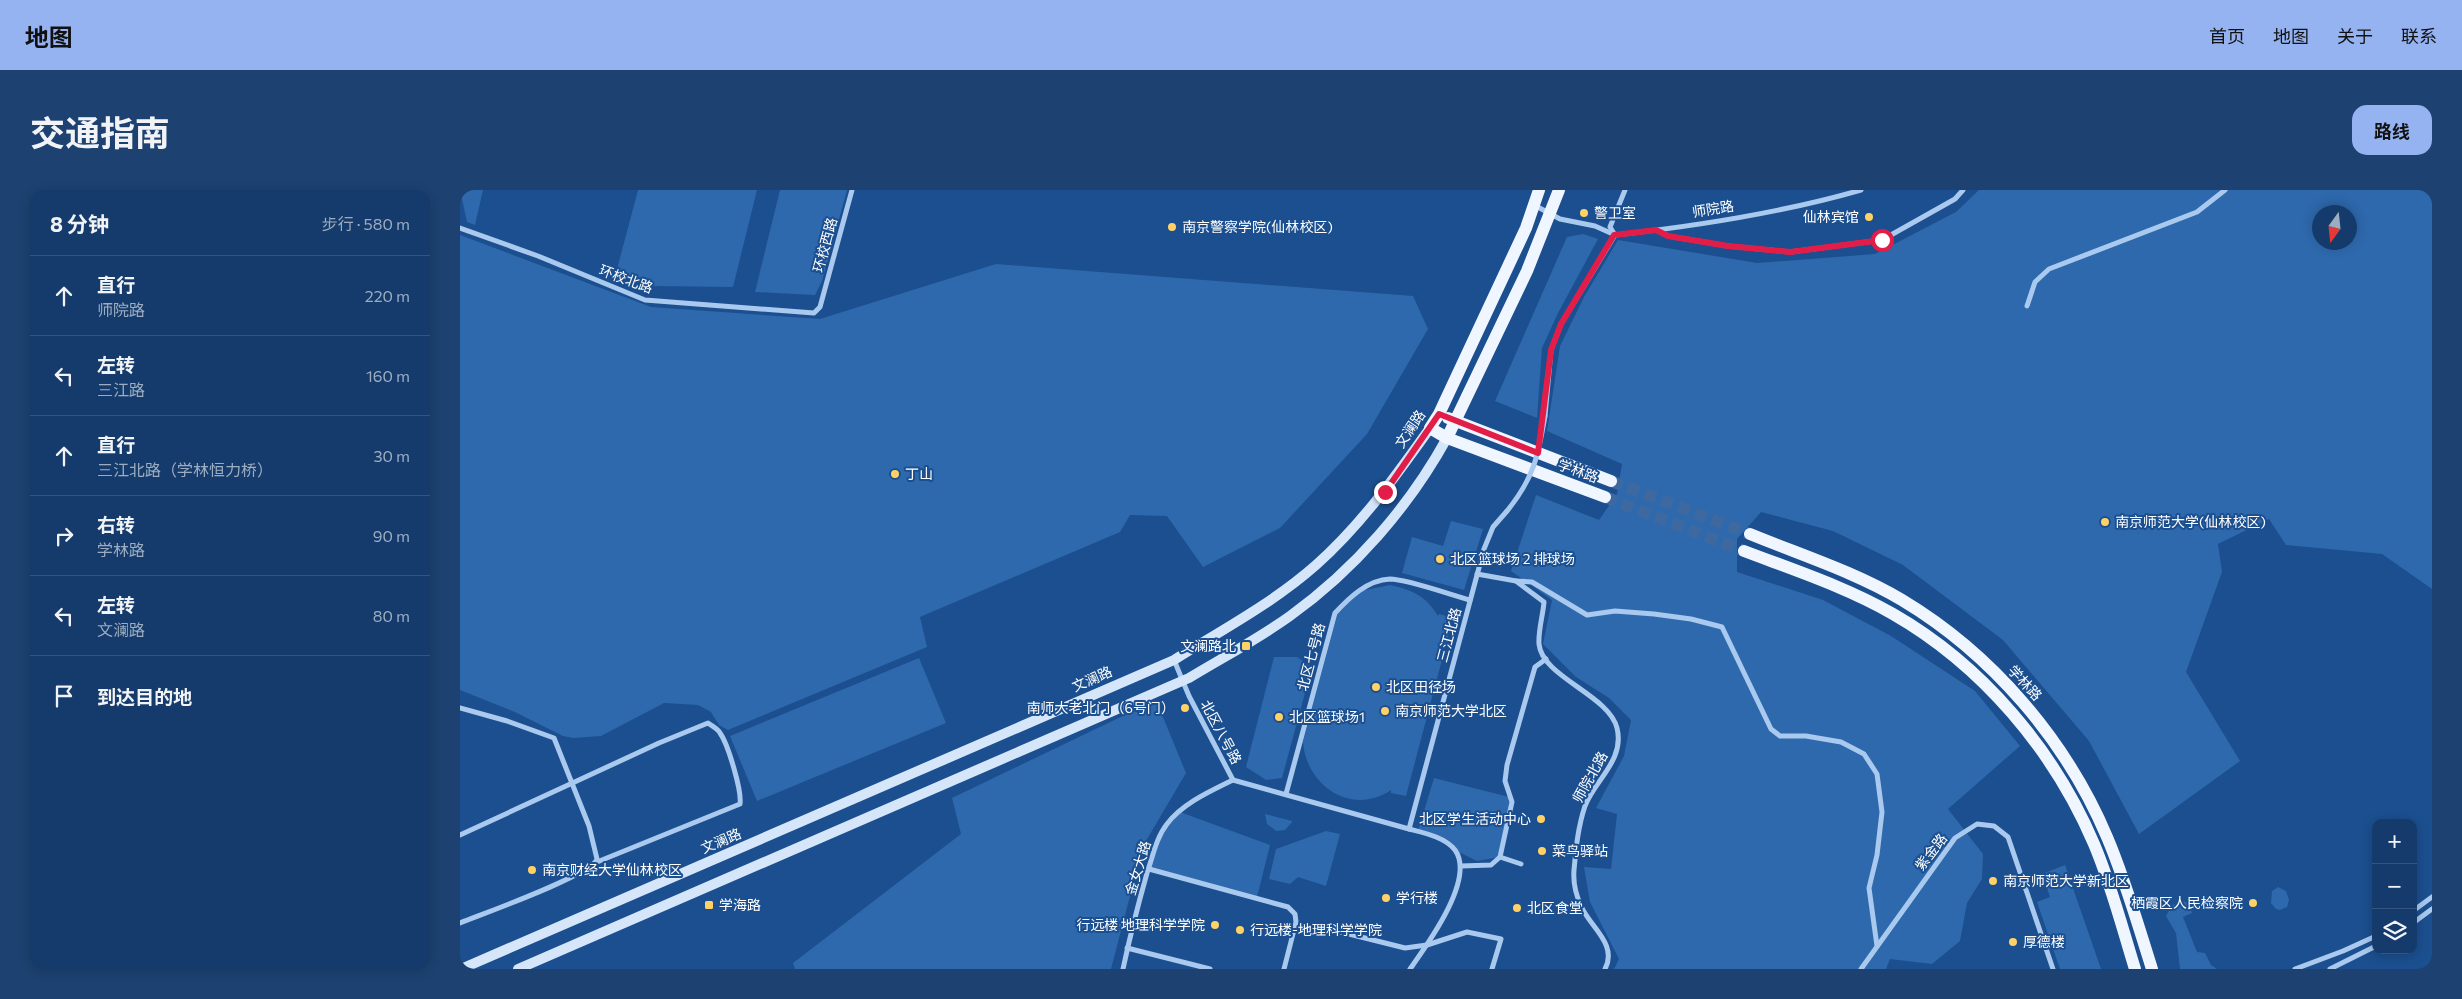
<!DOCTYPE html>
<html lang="zh">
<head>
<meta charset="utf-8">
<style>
  :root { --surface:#143b6b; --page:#1d4271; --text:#f1f3f6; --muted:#9dadc1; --line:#33557e; --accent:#95b2f1 }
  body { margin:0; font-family:Commissioner,"Noto Sans SC",sans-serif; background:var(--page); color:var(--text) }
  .controls { position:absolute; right:15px; bottom:15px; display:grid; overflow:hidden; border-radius:10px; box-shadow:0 2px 12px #0003 }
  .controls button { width:45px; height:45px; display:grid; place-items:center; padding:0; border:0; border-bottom:1px solid var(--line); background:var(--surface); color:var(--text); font:25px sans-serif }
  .compass { position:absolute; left:1852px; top:15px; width:45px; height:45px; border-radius:50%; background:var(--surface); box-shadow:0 2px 12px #0003; rotate:195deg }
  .stop { position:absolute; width:15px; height:15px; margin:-11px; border:4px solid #e11d48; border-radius:50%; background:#fff }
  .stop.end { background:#e11d48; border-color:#fff; box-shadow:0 1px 5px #0008 }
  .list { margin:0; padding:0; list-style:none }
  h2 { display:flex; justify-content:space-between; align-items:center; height:65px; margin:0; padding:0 20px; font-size:21px }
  h2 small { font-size:16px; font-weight:400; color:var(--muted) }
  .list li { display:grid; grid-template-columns:32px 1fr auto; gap:15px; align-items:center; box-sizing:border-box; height:80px; padding:0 20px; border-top:1px solid var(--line) }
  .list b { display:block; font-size:19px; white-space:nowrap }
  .list p { margin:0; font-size:16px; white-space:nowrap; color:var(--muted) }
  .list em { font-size:16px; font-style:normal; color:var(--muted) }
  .icon { flex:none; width:28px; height:28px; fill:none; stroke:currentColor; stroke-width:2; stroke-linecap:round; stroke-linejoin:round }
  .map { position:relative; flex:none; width:1972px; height:779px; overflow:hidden; border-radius:15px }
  header { display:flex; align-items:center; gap:30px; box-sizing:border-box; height:70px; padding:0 25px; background:var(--accent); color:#111 }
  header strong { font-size:24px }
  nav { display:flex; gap:28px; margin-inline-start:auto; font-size:18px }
  .intro { display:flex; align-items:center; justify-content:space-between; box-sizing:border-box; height:120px; padding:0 30px }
  h1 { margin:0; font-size:35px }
  .button { padding:12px 22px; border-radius:15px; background:var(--accent); color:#111; font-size:18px; font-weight:700 }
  main { display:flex; gap:30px; padding:0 30px }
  aside { flex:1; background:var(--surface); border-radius:15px; box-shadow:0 2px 12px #0003 }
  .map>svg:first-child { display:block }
  .green { fill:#2e69ad; fill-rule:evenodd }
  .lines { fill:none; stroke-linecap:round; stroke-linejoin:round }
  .primary-tunnel { stroke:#3d69a0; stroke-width:12; stroke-dasharray:12 6; stroke-linecap:butt }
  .street { stroke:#a9c9ee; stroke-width:5 }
  .secondary { stroke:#d6e6fa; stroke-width:10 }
  .primary { stroke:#f0f6ff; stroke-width:12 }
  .street-bridge { stroke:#a9c9ee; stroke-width:5 }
  .route { stroke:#e11d48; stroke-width:6 }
  .poi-dot { fill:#ffd166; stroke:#1b4f8f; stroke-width:2 }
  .labels { text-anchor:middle; stroke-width:4; stroke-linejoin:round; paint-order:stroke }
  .street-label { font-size:14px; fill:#fff; stroke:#1b4f8f }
  .poi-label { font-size:14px; fill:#fff; stroke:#1b4f8f; text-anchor:start }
</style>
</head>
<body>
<header>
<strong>地图</strong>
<nav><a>首页</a><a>地图</a><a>关于</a><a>联系</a></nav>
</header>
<div class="intro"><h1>交通指南</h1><a class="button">路线</a></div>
<main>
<aside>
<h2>8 分钟<small>步行 · 580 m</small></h2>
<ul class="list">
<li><svg class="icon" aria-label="ahead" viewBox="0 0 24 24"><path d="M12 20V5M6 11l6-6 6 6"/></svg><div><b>直行</b><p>师院路</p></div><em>220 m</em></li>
<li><svg class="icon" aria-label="left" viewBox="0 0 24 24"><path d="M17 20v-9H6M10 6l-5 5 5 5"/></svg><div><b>左转</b><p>三江路</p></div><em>160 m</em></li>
<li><svg class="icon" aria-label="ahead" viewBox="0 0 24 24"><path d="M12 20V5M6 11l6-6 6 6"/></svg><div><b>直行</b><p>三江北路（学林恒力桥）</p></div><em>30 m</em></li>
<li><svg class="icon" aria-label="right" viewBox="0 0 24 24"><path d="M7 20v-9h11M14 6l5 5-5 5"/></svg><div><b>右转</b><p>学林路</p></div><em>90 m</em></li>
<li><svg class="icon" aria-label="left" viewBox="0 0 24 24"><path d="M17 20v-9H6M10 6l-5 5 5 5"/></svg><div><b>左转</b><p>文澜路</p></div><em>80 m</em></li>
<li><svg class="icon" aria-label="arrive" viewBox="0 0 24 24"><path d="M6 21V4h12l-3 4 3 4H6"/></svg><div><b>到达目的地</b></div></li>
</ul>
</aside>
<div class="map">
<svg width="1972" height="779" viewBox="0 0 1972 779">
  <rect width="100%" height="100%" fill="#1b4f8f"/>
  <g class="green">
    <path d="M0,0h23l-8,35 -8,-3z"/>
    <path d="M178,0h119l-24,97 -79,-1 -38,-13z"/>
    <path d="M320,0h67l-25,91 -7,14 -60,-3z"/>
    <path d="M1519,0h453v399l-50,-35 -96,-9 -17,-26 -51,25 4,28 -36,100 54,89 -101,73 -50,-93 -86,-101 -100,-75 -70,-34 -72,-19 -24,27v33l86,28 68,36 84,55 45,55 -72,63 35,45 -1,25 -15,24 -7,38 -28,23 -42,-5 -4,10h-272l5,-10 -29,-57 -6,-35 27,2 6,-55 -21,-6 28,-52 7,-36 -22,-22 -33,-21 -33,-33 9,-44 -41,-29 25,-76 63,25 18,-26 5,-30 -75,-33 13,-85 24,-49 34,-57 139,23 118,-9 81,-42zM1860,22h30v30h-30z"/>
    <path d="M1123,44l15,5 -40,74 -16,35 -5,70 -42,-17 72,-164z"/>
    <path d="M0,45l191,72 169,12 176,-55 417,32 15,33 -61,105 -87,94 -77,39 -36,-51 -37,-1 -10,17 -200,85 7,30 -199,83 -9,-5 -8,-13 -13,-7 -34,-2 -63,33 -28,2 -10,-2 -48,-24 -55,-22z"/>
    <path d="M991,331l32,8 -19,61 -62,-17 10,-36 31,9z"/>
    <path d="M930,395c23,5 36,11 48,31l1,-2 14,4 -47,178 -15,-3v-3c-40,27 -85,-5 -88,-48l35,-130 23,-21z"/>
    <path d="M814,467h23l15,10 -30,111 -16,2 -20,-13z"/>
    <path d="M459,468l27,65 -189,78 -27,-65z"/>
    <path d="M696,510l30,73 -43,73 -32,123h-316l-2,-6 168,-129 -9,-36z"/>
    <path d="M974,588l75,19 3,5 -12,55 -23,4 -22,-11 -14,-10 -23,-9z"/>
    <path d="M720,622l90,33 -13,52 -108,-28 9,-30z"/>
    <path d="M805,624l27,7v1l-7,8 -9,1 -9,-7z"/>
    <path d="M866,641l14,3 -14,52 -28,-9 -8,7 -21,-5 7,-30z"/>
    <path d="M1605,675l36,104h-41l-23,-67 13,-5 -8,-23z"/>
    <path d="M1818,697l8,4 3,9 -2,7 -7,3 -4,-1 -5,-6 1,-12z"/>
    <path d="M1724,711l4,3 4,9 -9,4 14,35 8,1 6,12 6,4h-37l-4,-36 -10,-17 6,-11z"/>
  </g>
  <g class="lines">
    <g class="primary-tunnel">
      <path d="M1151,291l139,53"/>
      <path d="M1145,307l139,54"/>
    </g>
    <g class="street">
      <path d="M1074,15l26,14 35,7 20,9c82,-9 166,-22 246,-45"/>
      <path d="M0,38l78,28 107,44 169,13 6,-6 32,-117"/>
      <path d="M1196,40l12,6 60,10 62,6 92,-12 73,-41 8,-9"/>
      <path d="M1567,116l8,-24 14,-13 148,-57 28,-22"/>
      <path d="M1085,226l6,-66 10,-26 54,-89 -5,-8 15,-37"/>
      <path d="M1017,384l39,7 28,21c-1,13 -6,29 -5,42 3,33 70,51 78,84 8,32 -22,52 -32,78 -7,21 -9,42 -11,64 -1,12 2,25 7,36 9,21 37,38 24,63"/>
      <path d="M1056,391l16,1 55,33 28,-4 39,3 37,5 31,8 49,102 9,7h26l35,6 23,12 13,20 5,38 -5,43 -8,33 8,58"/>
      <path d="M714,470l15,36 44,84"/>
      <path d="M0,518l47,13 47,17 35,88 8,33c-5,16 -115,55 -137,64"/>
      <path d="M773,590l176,49"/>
      <path d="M826,604l49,-181c14,-15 32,-33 55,-34 17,0 61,16 80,21"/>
      <path d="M0,645l199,-92 49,-20c4,3 10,6 12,10 8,11 22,58 20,71l-143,58"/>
      <path d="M1040,667l21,7"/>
      <path d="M1001,676l30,-1 9,-8 12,-55 -7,-21 2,-16 28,-98 11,-8"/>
      <path d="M689,679l139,38 7,7 1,8 -12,47"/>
      <path d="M1953,721l19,-14"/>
      <path d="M1953,733l19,-14"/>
      <path d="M865,738l80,20 22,-3 40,-13 34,7 -9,30"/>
      <path d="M667,758l83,21"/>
      <path d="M663,779c7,-33 15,-64 24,-96 6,-17 9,-35 20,-49 16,-21 44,-33 66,-44"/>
      <path d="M950,779c17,-24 66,-90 45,-119 -10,-13 -31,-17 -46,-21l75,-280 9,-22 14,-16"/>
      <path d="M1401,779l94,-131 22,-14 17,2 14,11 45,132"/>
      <path d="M1835,779l48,-18 33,-15"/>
      <path d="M1870,779l46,-23"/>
    </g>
    <g class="secondary">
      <path d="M1,779l713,-309c48,-30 99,-57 142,-95 45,-40 79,-88 114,-137"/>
      <path d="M58,779l671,-291c33,-20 69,-39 101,-62 64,-46 119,-109 157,-178"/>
    </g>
    <g class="primary">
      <path d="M1079,0l-13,38 -87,186 -9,14 17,10 158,59"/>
      <path d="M988,228l163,63"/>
      <path d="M987,248l80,-167 32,-81"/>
      <path d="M1290,344c51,21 105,38 152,66 90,54 164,140 205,237 18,42 31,88 45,132"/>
      <path d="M1284,361c50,19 102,36 149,63 89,51 161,136 201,230 17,40 28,83 41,125"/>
    </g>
    <path class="street-bridge" d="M1047,321c27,-33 31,-55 38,-95"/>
  </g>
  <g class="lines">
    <path class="route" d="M925,302l54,-78 99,39 13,-103 10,-26 53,-89 42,-5 12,6 60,10 62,6 92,-12"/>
  </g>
  <g class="poi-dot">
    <circle cx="1124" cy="23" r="5"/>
    <circle cx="1409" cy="27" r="5"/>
    <circle cx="712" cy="37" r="5"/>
    <circle cx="435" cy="284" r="5"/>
    <circle cx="1645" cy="332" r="5"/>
    <circle cx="980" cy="369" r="5"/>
    <rect x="781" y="451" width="10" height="10" rx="2.5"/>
    <circle cx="916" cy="497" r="5"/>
    <circle cx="725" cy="518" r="5"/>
    <circle cx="925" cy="521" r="5"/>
    <circle cx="819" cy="527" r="5"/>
    <circle cx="1081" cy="629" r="5"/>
    <circle cx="1082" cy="661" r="5"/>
    <circle cx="72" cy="680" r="5"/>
    <circle cx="1533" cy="691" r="5"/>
    <circle cx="926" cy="708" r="5"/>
    <circle cx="1793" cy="713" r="5"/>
    <rect x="244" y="710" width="10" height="10" rx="2.5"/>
    <circle cx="1057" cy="718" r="5"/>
    <circle cx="755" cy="735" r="5"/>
    <circle cx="780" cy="740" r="5"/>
    <circle cx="1553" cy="752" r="5"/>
  </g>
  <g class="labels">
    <g class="street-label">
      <text transform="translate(1253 19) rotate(-9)" y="5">师院路</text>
      <text transform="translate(365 55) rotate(-75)" y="5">环校西路</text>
      <text transform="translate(166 89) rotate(20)" y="5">环校北路</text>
      <text transform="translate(950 239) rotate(-56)" y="5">文澜路</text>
      <text transform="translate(1118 281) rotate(20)" y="5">学林路</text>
      <text transform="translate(989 445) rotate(-75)" y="5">三江北路</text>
      <text transform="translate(851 467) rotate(-75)" y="5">北区七号路</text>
      <text transform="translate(632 489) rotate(-24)" y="5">文澜路</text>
      <text transform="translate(1565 493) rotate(47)" y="5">学林路</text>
      <text transform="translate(761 542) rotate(62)" y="5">北区八号路</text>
      <text transform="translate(1130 587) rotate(-61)" y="5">师院北路</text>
      <text transform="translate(261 651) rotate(-23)" y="5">文澜路</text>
      <text transform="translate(1471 662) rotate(-52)" y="5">紫金路</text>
      <text transform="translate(678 678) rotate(-73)" y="5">金女大路</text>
    </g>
    <g class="poi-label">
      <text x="1134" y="28">警卫室</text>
      <text x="1399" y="32" text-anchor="end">仙林宾馆</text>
      <text x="722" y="42">南京警察学院(仙林校区)</text>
      <text x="445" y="289">丁山</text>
      <text x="1655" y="337">南京师范大学(仙林校区)</text>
      <text x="990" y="374">北区篮球场 2 排球场</text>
      <text x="776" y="461" text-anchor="end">文澜路北</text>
      <text x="926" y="502">北区田径场</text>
      <text x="715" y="523" text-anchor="end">南师大老北门（6号门）</text>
      <text x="935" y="526">南京师范大学北区</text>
      <text x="829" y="532">北区篮球场1</text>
      <text x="1071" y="634" text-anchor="end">北区学生活动中心</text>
      <text x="1092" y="666">菜鸟驿站</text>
      <text x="82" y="685">南京财经大学仙林校区</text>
      <text x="1543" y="696">南京师范大学新北区</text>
      <text x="936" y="713">学行楼</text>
      <text x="1783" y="718" text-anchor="end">栖霞区人民检察院</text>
      <text x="259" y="720">学海路</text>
      <text x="1067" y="723">北区食堂</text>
      <text x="745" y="740" text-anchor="end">行远楼 地理科学学院</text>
      <text x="790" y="745">行远楼-地理科学学院</text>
      <text x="1563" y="757">厚德楼</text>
    </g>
  </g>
</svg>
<div class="controls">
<button>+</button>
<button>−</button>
<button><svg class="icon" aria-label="layers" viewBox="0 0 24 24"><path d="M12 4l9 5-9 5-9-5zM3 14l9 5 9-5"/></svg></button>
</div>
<svg class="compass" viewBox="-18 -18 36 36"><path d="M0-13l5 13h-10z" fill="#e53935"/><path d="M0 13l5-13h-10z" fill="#9dadc1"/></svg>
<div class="stop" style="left:1422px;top:50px"></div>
<div class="stop end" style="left:925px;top:302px"></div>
</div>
</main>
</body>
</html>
